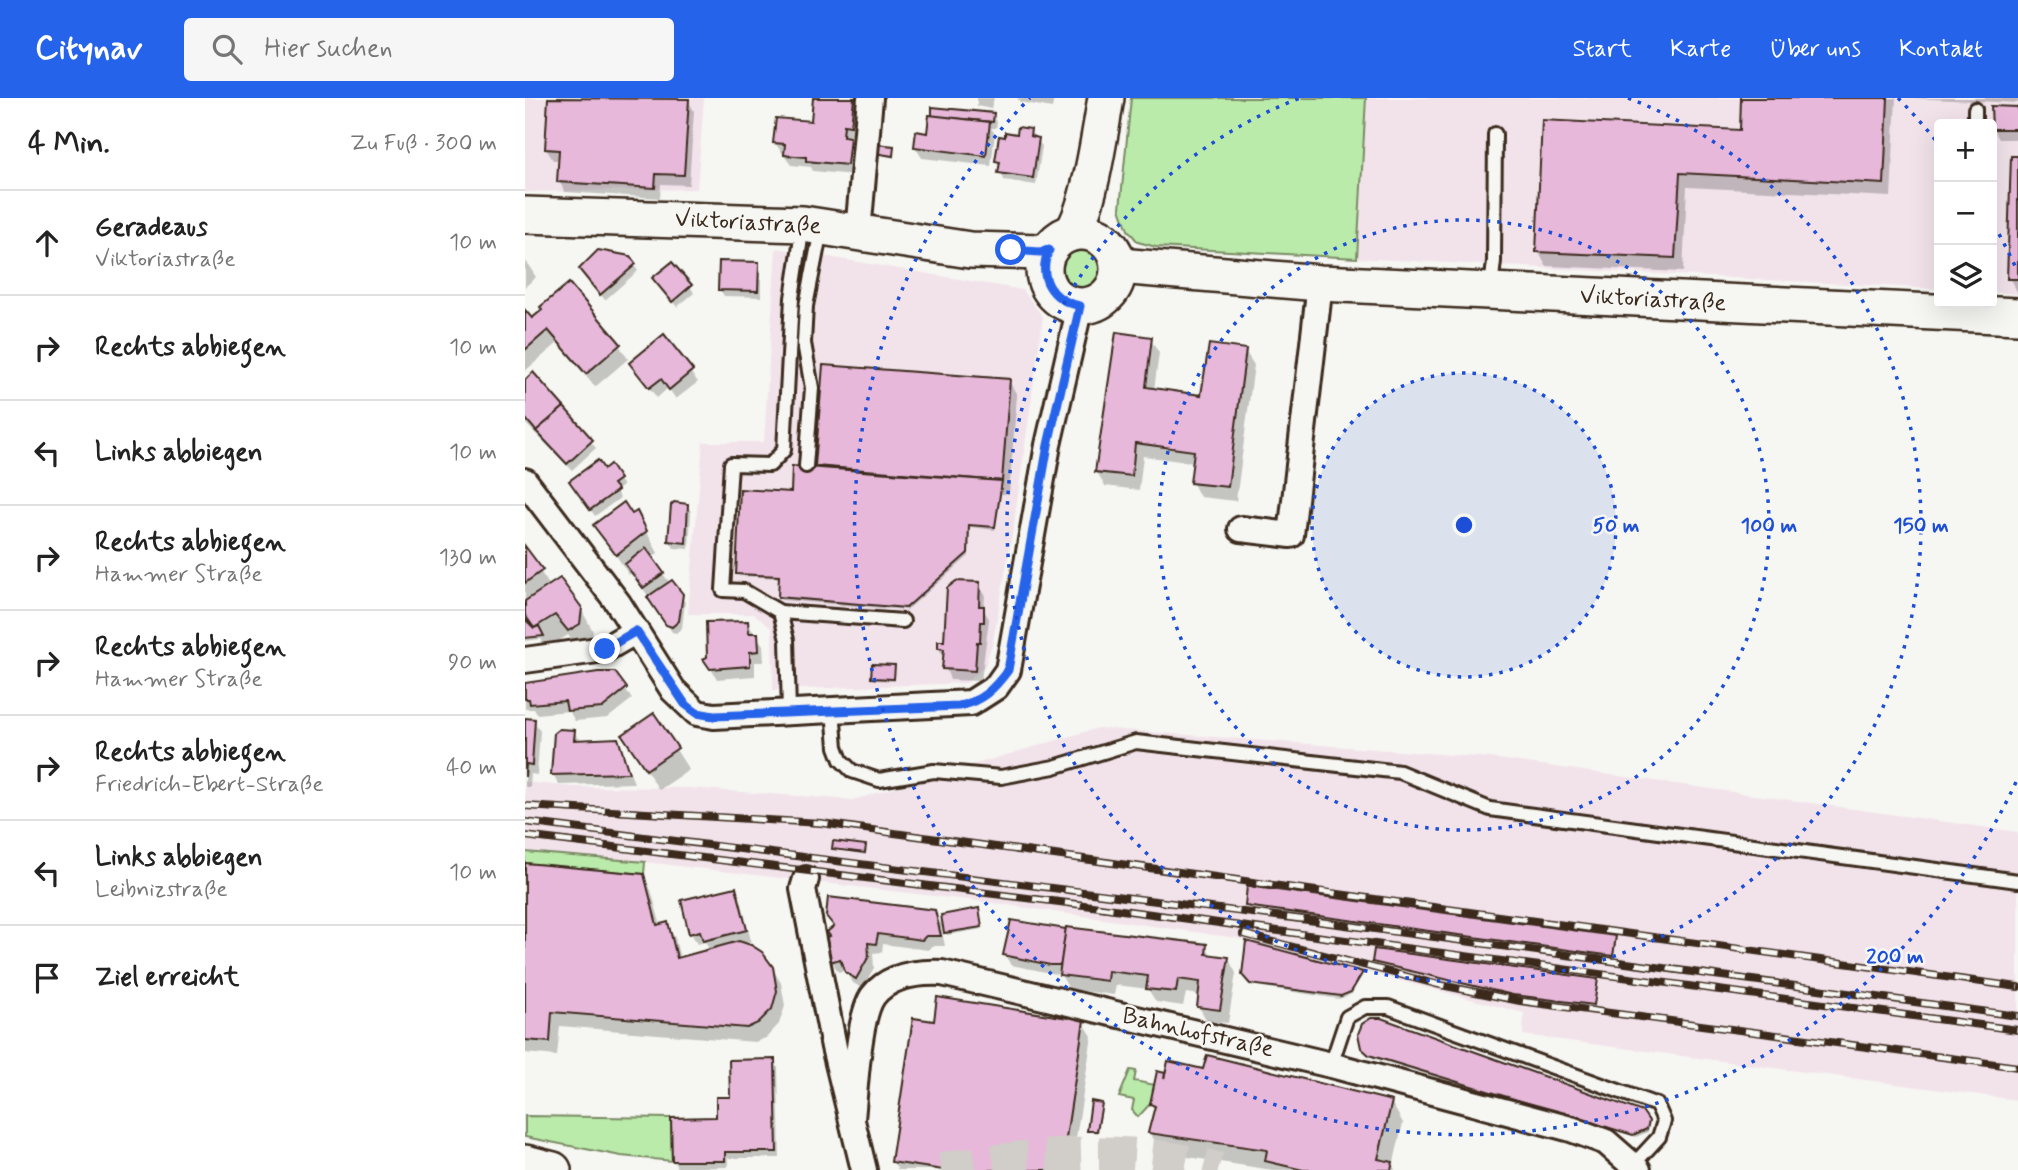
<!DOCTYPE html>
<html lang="de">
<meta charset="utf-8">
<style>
:root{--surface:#fff;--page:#f6f6f6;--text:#222;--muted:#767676;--line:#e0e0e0;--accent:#2563eb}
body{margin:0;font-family:Mynerve,sans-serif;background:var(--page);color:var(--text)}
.controls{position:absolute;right:21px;top:21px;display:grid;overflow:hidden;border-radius:7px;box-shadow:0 7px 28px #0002}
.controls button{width:63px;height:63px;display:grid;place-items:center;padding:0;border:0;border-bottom:2px solid var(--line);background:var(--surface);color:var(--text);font:35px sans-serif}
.stop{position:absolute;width:21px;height:21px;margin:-16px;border:5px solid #2563eb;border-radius:50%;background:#fff}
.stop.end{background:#2563eb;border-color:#fff;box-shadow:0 2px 7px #0008}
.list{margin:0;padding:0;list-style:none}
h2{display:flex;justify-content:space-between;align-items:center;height:91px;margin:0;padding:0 28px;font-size:30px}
h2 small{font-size:23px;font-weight:400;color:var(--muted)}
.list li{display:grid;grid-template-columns:46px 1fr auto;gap:21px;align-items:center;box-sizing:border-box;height:105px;padding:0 28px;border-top:2px solid var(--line)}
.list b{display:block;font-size:26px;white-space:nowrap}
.list p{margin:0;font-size:23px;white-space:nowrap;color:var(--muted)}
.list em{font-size:23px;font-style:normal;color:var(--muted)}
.icon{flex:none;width:38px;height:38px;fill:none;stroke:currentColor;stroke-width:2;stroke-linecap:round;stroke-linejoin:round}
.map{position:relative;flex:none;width:1493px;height:1072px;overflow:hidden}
header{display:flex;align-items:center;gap:42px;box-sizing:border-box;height:98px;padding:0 35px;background:var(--accent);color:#fff}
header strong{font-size:33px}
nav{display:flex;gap:38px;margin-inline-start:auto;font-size:24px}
.search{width:490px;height:63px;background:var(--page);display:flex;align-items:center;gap:18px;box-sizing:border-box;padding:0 24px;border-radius:7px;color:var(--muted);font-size:26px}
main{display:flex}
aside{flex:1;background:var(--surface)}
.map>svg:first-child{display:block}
</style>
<header>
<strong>Citynav</strong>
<div class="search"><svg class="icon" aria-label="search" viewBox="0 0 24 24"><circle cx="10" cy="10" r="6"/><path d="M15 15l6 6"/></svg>Hier suchen</div>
<nav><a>Start</a><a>Karte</a><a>Über uns</a><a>Kontakt</a></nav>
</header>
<main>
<aside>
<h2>4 Min.<small>Zu Fuß · 300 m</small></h2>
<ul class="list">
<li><svg class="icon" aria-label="ahead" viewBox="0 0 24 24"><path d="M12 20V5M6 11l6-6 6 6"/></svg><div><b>Geradeaus</b><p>Viktoriastraße</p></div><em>10 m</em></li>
<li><svg class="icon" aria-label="right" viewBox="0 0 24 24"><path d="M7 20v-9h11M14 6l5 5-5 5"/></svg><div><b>Rechts abbiegen</b></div><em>10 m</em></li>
<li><svg class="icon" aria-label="left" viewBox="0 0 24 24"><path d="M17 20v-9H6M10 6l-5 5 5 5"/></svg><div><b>Links abbiegen</b></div><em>10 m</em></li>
<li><svg class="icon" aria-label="right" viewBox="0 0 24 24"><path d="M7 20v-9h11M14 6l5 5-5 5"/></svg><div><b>Rechts abbiegen</b><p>Hammer Straße</p></div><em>130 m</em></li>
<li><svg class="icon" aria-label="right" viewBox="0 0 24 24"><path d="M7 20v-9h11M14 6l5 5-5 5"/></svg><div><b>Rechts abbiegen</b><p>Hammer Straße</p></div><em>90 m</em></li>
<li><svg class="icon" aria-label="right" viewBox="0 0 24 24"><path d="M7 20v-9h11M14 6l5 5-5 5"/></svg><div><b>Rechts abbiegen</b><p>Friedrich-Ebert-Straße</p></div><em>40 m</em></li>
<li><svg class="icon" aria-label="left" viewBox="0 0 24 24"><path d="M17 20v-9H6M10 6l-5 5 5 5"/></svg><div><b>Links abbiegen</b><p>Leibnizstraße</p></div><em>10 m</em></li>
<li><svg class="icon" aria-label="arrive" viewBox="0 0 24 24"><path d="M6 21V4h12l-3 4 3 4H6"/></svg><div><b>Ziel erreicht</b></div></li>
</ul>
</aside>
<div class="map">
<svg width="1493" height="1072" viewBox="0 0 1493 1072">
<rect width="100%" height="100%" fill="#f6f6f2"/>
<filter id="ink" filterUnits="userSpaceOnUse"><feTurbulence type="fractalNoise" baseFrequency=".0143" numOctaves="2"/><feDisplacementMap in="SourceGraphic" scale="14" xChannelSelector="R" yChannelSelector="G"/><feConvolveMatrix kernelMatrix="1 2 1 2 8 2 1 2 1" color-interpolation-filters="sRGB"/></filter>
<g filter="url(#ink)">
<g fill="#f2e3eb">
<path d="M0 0H179L172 91 0 94Z"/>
<path d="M841 0H1493V196L1467 194V26H1414V191L832 160Z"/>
<path d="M251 150 498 192 518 219 489 425 468 543 460 568 441 585 248 592 247 531 229 516H163L178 344H239Z"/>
<path d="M573 630 966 660 1493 734V1002L998 937 999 915 711 840 468 805 120 764 0 754V684L49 689 162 690 328 702Z"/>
</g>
<g fill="#baebab" stroke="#7a8a64" stroke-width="2">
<path d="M606 0H841L832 160 631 149 613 144 603 132 595 110Z"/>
<circle cx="557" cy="170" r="19"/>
<path d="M0 754 120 764 119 776 0 765Z"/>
<path d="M605 972 611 973 609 983 630 987 625 1006 613 1019 607 1012 609 1002 594 999Z"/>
<path d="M0 1018 146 1020 147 1063 96 1058 0 1039Z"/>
</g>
<g fill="#0003">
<path d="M25 0 163 2 169 13 164 87 136 86 135 100 40 94 34 83 35 62H28L21 51Z"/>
<path d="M290 0H332L335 4 332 38 324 37 330 51 328 77 288 73 286 69 266 67 250 45 287 25Z"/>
<path d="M452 0H469L466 11 452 8Z"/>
<path d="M492 0H529L527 10 495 4Z"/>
<path d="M1218 0H1371L1366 99 1162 89 1158 174 1021 168 1013 153 1217 34Z"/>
<path d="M1384 0H1493V5Z"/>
<path d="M1493 11V41H1474L1467 30Z"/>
<path d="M468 17 472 24 471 30H466L470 36 466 68 397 60 390 49 403 37 405 19Z"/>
<path d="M505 33 517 48 511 87 479 82 472 63 481 41Z"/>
<path d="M368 50 369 60 351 55Z"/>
<path d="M1493 60V195L1484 180Z"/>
<path d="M0 162 11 179 0 189Z"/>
<path d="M233 166 236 173V199L199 198 195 191Z"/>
<path d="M109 167 113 173 80 202 60 178Z"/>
<path d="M133 187 165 188 169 195 152 209Z"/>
<path d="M0 215 7 223 94 247 103 261 70 289 33 245 0 273Z"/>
<path d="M139 239 173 284 151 301 143 290 132 300 106 265Z"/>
<path d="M625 241 634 255 629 292 677 299 720 253 729 267 711 403 675 399 667 384 669 365 618 358 614 392 580 388 572 374Z"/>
<path d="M8 277 71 350 47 372 0 325V284Z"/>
<path d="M484 283 492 297 484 396H476L470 432 445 429 444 458 382 512 256 502V480L215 478 213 475 268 396 294 371 292 368Z"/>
<path d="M79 374 94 382 98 388 91 393 95 400 70 418 50 390Z"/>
<path d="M162 407 166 414 164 451 149 450 145 443Z"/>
<path d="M112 415 133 455 126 461 160 504 157 530 151 535 147 534 107 474 104 477 71 427Z"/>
<path d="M0 451 25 488 56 511 68 533 66 547 56 553 43 537 23 550 16 541 0 543V523H4L0 515Z"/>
<path d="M454 486 460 497 459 512 464 521 456 583 425 582 414 549 421 545Z"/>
<path d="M222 525 238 547 239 564H230V578L192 581 181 562Z"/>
<path d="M369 569 370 583 349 582 348 579Z"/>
<path d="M89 576 107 601 83 620 50 623 44 613 12 616 9 611H0V586Z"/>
<path d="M129 617 164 672 134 692 99 637Z"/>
<path d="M0 622 9 623 15 633 12 677 6 676 5 689H0Z"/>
<path d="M49 634 55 643 92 642 109 685 34 687 28 676Z"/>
<path d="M340 748 341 757 309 751Z"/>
<path d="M0 766 118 777 126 792 136 828 142 826 150 840 155 861 185 853 180 844 172 846 166 835 210 791 216 801 226 843 215 846 247 870 256 885 260 908 254 926 241 940 230 944 35 928 32 958 0 955Z"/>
<path d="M721 808 1090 840 1091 842 1089 860 723 810Z"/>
<path d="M409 814 420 832 454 815 457 831 422 837 416 829 420 848H407L403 852 358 846 357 854 348 855 349 870 337 890 328 885 321 872 313 874 302 853 309 830 302 818Z"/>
<path d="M488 824 534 830 536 833 681 848 687 858 703 860 711 875 703 925 682 923 674 909 675 897 661 895 658 908 631 904 623 891 591 887 589 897 544 891 536 877 486 867 480 857Z"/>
<path d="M849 864 1071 882 1070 909 990 899Z"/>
<path d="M837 875 827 896 814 901 725 887 719 877Z"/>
<path d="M558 924 567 938 546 1072H373L368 1064Z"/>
<path d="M838 949 1117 1015 1124 1027 1123 1034 1111 1039 847 960Z"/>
<path d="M249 963 253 970 255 1060H203V1069L152 1070 149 1063 193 1021 207 1001Z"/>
<path d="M680 974 866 1004 878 1025 868 1068 870 1072H747L637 1055 625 1035 630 1013 626 1006 634 975Z"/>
<path d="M567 1005 577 1009 573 1035 564 1033Z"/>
</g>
<g fill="#e7b8da" stroke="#3b2a1e" stroke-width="2">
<path d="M23 0 164 1 159 77 131 76 130 90 32 84 34 52 20 51Z"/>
<path d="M288 0H329L326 28 319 27 318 38 325 39 322 67 281 63V59L259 57 260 46 248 45 251 20 286 23Z"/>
<path d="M1216 0H1363L1359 86 1155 75 1150 160 1011 154 1017 22 1215 32Z"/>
<path d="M1466 8 1493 9V31H1467Z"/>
<path d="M407 9 469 15 468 24 407 18Z"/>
<path d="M404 17 465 24 461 58 389 49 391 33 402 35Z"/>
<path d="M493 29 506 31 505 38 514 40 508 80 473 75 475 64 470 63 474 38 480 39V34L492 36Z"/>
<path d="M350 46 369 48 368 58 349 55Z"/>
<path d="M1486 58H1493V181H1482Z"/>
<path d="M73 152 105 158 111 166 75 197 54 171Z"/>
<path d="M194 163 234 164 233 193 193 192Z"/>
<path d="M147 164 167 187 147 204 127 180Z"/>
<path d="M44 185 96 246 61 276 23 232 0 252V212L7 220 17 212 15 209Z"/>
<path d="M591 234 627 239 621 289 676 297 684 246 721 251 703 389 665 385 669 353 610 345 607 378 570 374Z"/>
<path d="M139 236 168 272 144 292 136 281 124 290 104 265Z"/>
<path d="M298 267 485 281 477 383 290 368Z"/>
<path d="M8 274 39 309 11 333 0 320V282Z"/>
<path d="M39 309 68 342 42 366 11 333Z"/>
<path d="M73 362 79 371 85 366 95 381 88 386 93 392 65 412 44 383Z"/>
<path d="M267 368 477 383 470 429 444 427 443 455 381 510 253 499 254 478 211 476 215 391 266 394Z"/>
<path d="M99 404 107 416 112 413 122 433 91 457 68 427Z"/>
<path d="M149 404 163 406 161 445 143 443 146 407Z"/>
<path d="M0 448 18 472 0 485Z"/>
<path d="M121 450 139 475 118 490 100 466Z"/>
<path d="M35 480 57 510 55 526 43 533 30 517 9 530 0 517V503Z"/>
<path d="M147 482 158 496 154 523 147 529 141 527 122 499Z"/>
<path d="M431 483 455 484 454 508H459V524H456L455 544H452L450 573 417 571 419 551 413 550V543H419L422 490Z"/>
<path d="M0 521 9 530 14 528 19 538 0 540Z"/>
<path d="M223 523 224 535H233L234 553 225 554V568L185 571 178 561 182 559 181 524Z"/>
<path d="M347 566 370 567 369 581 346 580Z"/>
<path d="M73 574H90L102 590 77 610 42 613 40 603 5 606 4 601H0V585Z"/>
<path d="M129 615 153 650 121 672 97 637Z"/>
<path d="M0 620 10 621 7 667 1 666 0 679Z"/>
<path d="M34 631 50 632 49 642 93 640 104 675 26 677 29 635Z"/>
<path d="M308 743 341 747 340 755 307 751Z"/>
<path d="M0 765 119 776 132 827 143 824 152 860 214 843 226 847 237 854 248 869 252 893 247 911 233 925 222 930 27 914 25 944 0 942Z"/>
<path d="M722 788 1091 838 1088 858 720 808Z"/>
<path d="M211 789 222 832 178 843 175 833 164 836 156 802Z"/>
<path d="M303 799 410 812 416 838H401L397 842 353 836 351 846 343 845 344 858 331 881 320 874 315 861 305 864 304 853H300L301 839 305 838 302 834 309 828 301 818Z"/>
<path d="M454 810 457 829 419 835 416 817Z"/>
<path d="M486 822 541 831 536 867H525L478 857Z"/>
<path d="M541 829 682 846 681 856 704 859 695 912 672 909 675 884 653 881 651 894 621 891 623 878 583 873 582 883 534 877Z"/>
<path d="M721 843 838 874 826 894 816 898 725 886 717 877Z"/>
<path d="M849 851 1073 881 1069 907 988 897 847 864Z"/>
<path d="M412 899 543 920 548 917 559 922 537 1066 544 1072H418L366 1064 388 920 409 923Z"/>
<path d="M846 920H856L1118 1014 1124 1023 1122 1031 1108 1037 844 957 836 950 833 936 837 926Z"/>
<path d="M682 957 867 1003 853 1061 868 1064 866 1072H778L740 1063 742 1052 623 1035 630 1008 625 1006 632 973 640 975 639 981 643 963 678 971Z"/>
<path d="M250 961 252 1054H200V1063H147L146 1020 191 1019V999H205L204 962Z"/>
<path d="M566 1003 577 1005 572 1033H562Z"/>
</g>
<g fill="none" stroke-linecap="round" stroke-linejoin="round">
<path stroke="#d1cdc8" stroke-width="35" stroke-dasharray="35 18" stroke-linecap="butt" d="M416 1072C506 1057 603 1045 693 1072"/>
<g stroke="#3b2a1e" stroke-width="18">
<g id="lane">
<path d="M1450 26V11"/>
<path d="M966 190 969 163 970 36"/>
<path d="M281 368 287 290 279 245 281 208 296 132"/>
<path d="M255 514 378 523"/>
<path d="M308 611 311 649 316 662 327 673 354 682 409 673 476 679 529 669 611 644 875 674 965 711 1493 783"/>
<path d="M264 613 262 542 255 514 219 493 198 492 206 366 245 367 259 352 267 200 278 127"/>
<path d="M806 967 822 919 840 909H863L1132 1007 1139 1023 1134 1039 1109 1066"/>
</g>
</g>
<g stroke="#3b2a1e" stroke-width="30">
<g id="street">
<path d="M333 134 345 0"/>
<path d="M0 383 93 505 148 592 172 615 189 618 446 605 471 589 483 572 523 347 555 208"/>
<path d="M716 431 766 437 795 185"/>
<path d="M0 562 80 551 111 533"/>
<path d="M281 781 278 791 309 949 339 1072"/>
<path d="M327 1021C330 993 333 919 348 898 364 877 393 874 417 875L806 967 1046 1031 1081 1044 1113 1072"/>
</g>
</g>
<g stroke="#3b2a1e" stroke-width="40">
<g id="secondary">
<path d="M0 117 278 126 445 152 515 154 524 152"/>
<circle cx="556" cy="171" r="37"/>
<path d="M547 135C565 109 575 33 581 0"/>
<path d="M594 168 795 185 1493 218"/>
<path d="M0 1065 28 1072"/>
</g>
</g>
<use href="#lane" stroke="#f6f6f2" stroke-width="12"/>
<use href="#street" stroke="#f6f6f2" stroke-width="24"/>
<use href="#secondary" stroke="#f6f6f2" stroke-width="35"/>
<g stroke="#3b2a1e" stroke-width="8">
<g id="rail">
<path d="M0 708 296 725 1493 889"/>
<path d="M0 724 783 822 1493 918"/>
<path d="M0 738 567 808 1493 932"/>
<path d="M718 836 911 886 995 903 1493 969"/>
</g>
</g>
<use href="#rail" stroke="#f6f6f2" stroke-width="5" stroke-dasharray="16" stroke-linecap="butt"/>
</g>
</g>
<g fill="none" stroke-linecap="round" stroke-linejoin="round" filter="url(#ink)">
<path stroke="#2563eb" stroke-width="9" d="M80 551 111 533 160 606 172 615 189 618 434 608C457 603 469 591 483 572L523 347 555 208C526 202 512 179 524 152L515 154 486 152"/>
</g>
<circle cx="939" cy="427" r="152" fill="#1d4ed8" fill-opacity=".12"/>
<g fill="none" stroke="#1d4ed8" stroke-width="3.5" stroke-dasharray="3.5 7">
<circle cx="939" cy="427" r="152"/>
<circle cx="939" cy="427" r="305"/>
<path d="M1103 0A457 457 0 1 1 775 0"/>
<path d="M1491 684A609 609 0 1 1 505 0M1373 0A609 609 0 0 1 1412 44M1469 127A609 609 0 0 1 1491 170"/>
</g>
<g text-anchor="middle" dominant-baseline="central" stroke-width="5" stroke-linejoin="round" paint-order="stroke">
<g font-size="24" fill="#3b2a1e" stroke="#f6f6f2">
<text transform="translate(223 125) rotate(3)">Viktoriastraße</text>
<text transform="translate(1128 202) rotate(3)">Viktoriastraße</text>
<text transform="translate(673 935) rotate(13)">Bahnhofstraße</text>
</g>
</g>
<circle cx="939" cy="427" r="10" fill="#1d4ed8" stroke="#f6f6f2" stroke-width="3.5"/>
<g font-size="21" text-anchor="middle" font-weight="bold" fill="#1d4ed8" stroke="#f6f6f2" stroke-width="5" stroke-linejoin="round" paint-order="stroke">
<text x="1091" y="434">50 m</text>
<text x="1244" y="434">100 m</text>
<text x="1396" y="434">150 m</text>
<text x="1370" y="865">200 m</text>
</g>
</svg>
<div class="controls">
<button>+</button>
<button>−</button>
<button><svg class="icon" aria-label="layers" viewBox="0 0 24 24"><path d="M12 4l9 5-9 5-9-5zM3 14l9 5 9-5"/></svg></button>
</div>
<div class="stop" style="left:486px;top:152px"></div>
<div class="stop end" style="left:80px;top:551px"></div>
</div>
</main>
